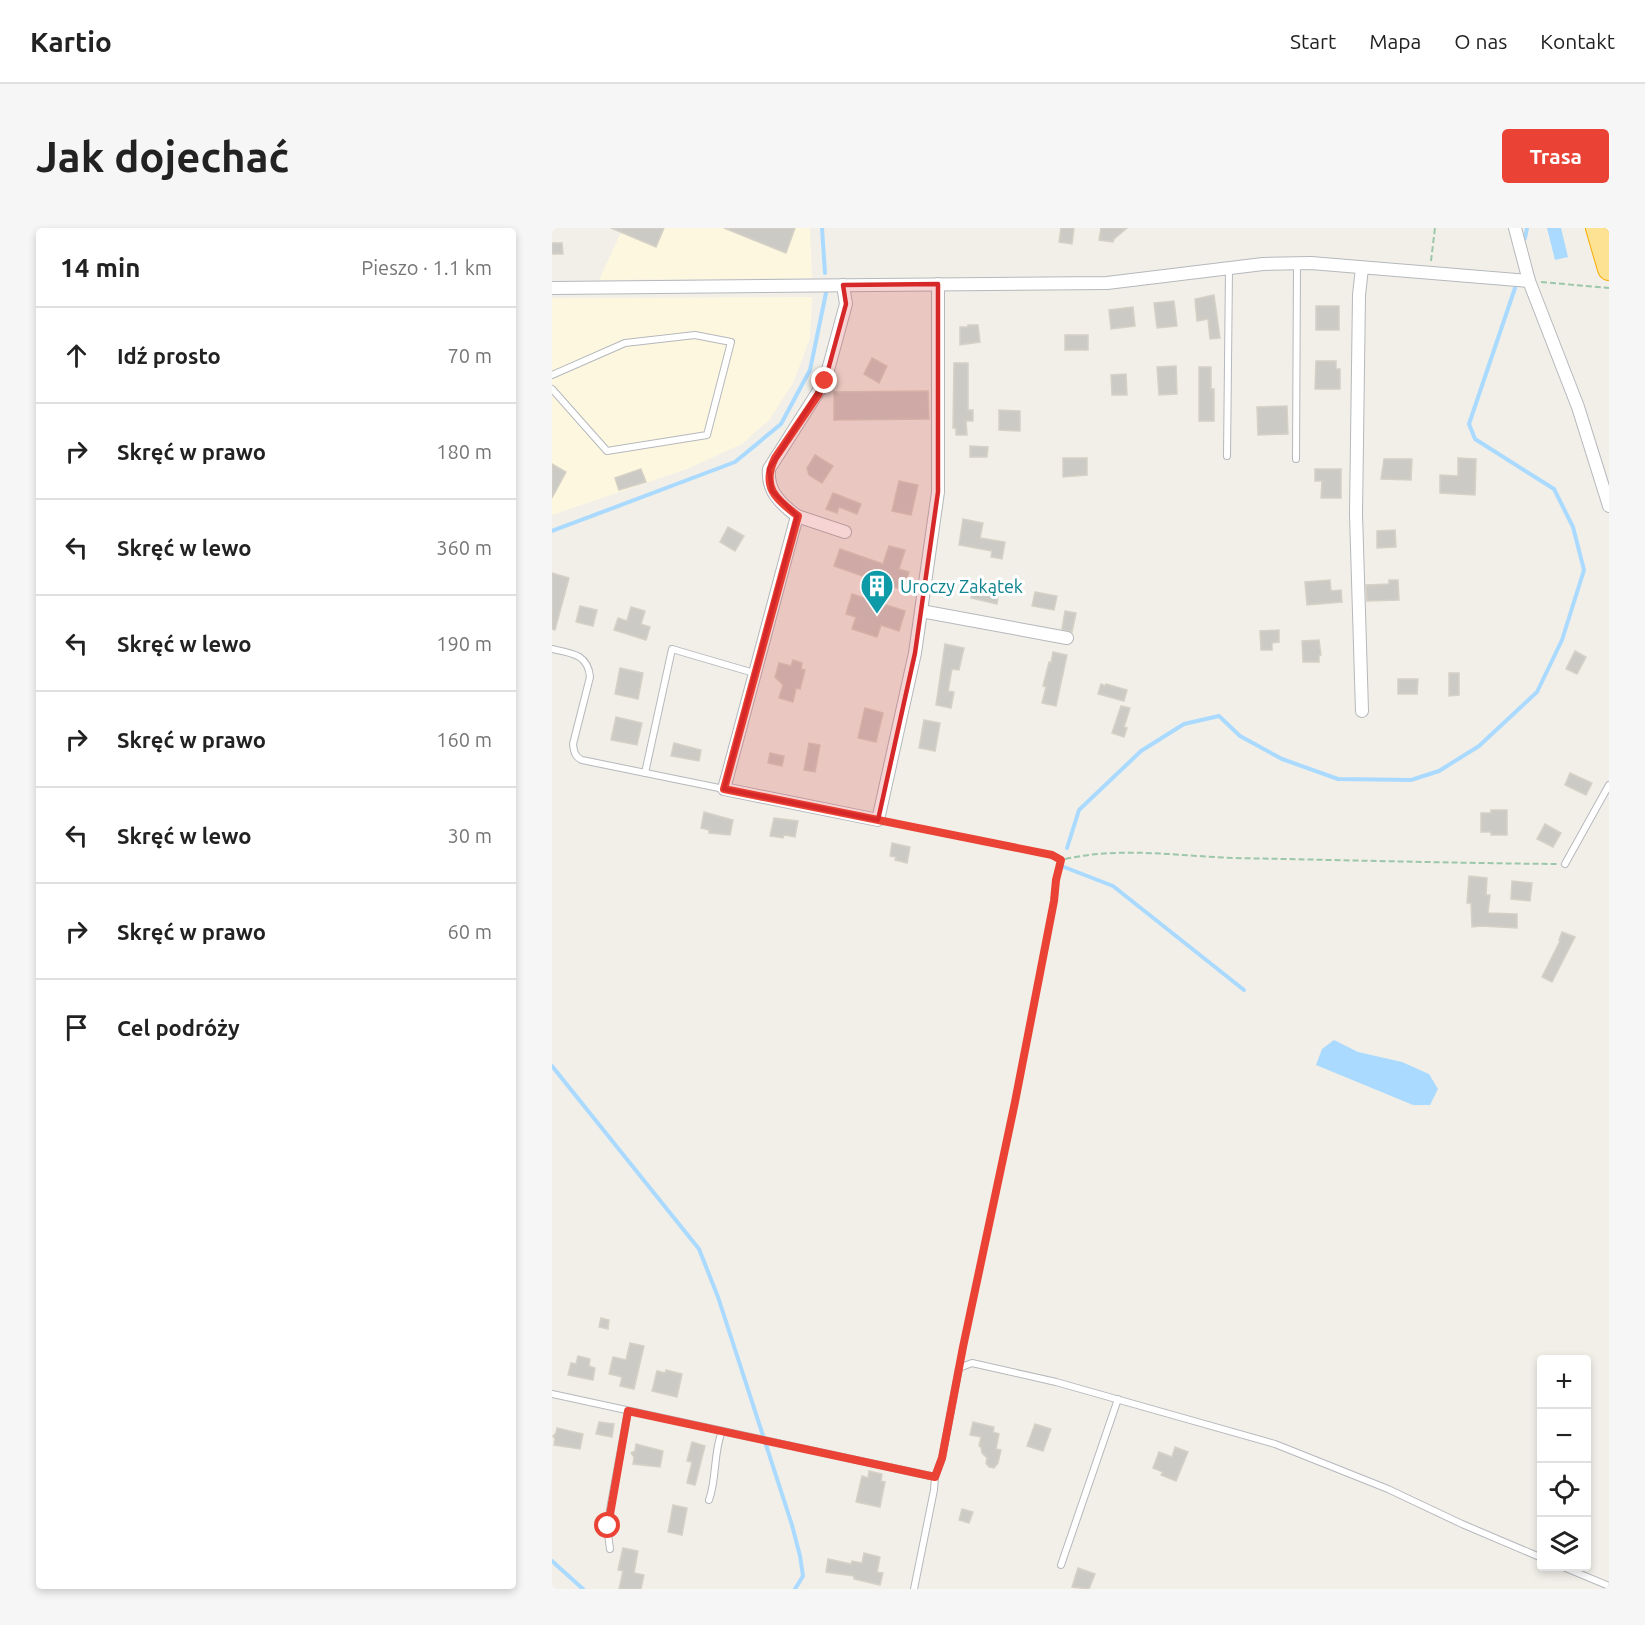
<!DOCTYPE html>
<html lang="pl">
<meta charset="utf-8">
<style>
:root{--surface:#fff;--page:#f6f6f6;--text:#222;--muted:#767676;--line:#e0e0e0;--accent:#ea4335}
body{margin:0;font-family:Ubuntu,sans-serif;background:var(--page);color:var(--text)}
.controls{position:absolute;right:18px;bottom:18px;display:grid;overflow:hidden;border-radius:6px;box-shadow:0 3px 9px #0003}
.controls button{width:54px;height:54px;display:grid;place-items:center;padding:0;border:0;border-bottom:2px solid var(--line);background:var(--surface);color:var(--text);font:30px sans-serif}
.stop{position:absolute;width:18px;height:18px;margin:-14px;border:4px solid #ea4335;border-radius:50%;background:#fff}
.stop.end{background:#ea4335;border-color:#fff;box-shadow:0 2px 6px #0008}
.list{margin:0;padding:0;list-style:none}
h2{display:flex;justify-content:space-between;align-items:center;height:78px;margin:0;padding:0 24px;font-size:26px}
h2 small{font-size:20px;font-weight:400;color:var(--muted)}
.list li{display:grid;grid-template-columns:39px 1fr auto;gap:18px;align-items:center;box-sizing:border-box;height:96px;padding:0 24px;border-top:2px solid var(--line)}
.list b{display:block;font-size:22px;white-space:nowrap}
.list em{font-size:20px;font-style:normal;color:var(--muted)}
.icon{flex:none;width:33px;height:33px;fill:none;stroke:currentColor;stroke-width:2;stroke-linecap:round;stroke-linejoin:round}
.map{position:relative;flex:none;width:1057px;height:1361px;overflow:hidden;border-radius:6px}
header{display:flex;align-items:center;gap:36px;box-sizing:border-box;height:84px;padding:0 30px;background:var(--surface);border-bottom:2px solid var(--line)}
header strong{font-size:28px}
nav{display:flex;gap:33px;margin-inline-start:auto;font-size:21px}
.intro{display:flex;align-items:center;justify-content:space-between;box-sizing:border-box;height:144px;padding:0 36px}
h1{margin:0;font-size:42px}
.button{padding:15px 27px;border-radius:6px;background:var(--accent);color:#fff;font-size:21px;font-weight:700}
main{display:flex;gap:36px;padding:0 36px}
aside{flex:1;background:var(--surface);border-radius:6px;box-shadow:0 3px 9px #0003}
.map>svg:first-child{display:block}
</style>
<header>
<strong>Kartio</strong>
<nav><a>Start</a><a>Mapa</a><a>O nas</a><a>Kontakt</a></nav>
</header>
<div class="intro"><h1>Jak dojechać</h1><a class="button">Trasa</a></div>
<main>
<aside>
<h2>14 min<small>Pieszo · 1.1 km</small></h2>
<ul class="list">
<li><svg class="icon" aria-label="ahead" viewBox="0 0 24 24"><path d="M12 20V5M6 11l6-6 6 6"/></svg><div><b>Idź prosto</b></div><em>70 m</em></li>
<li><svg class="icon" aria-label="right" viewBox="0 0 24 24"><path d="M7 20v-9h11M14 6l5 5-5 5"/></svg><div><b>Skręć w prawo</b></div><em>180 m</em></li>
<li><svg class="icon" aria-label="left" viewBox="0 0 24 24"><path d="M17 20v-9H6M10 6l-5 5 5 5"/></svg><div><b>Skręć w lewo</b></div><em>360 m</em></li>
<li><svg class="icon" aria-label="left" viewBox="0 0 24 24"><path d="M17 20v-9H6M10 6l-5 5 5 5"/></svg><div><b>Skręć w lewo</b></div><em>190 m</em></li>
<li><svg class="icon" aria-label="right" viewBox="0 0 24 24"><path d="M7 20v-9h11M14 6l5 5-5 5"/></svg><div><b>Skręć w prawo</b></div><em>160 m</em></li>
<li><svg class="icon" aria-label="left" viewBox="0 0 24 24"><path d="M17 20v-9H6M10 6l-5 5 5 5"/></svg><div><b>Skręć w lewo</b></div><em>30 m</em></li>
<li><svg class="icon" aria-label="right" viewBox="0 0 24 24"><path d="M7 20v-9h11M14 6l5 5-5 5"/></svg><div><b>Skręć w prawo</b></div><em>60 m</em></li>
<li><svg class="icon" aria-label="arrive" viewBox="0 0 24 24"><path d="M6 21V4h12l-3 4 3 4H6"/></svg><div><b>Cel podróży</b></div></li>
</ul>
</aside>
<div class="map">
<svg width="1057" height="1361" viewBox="0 0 1057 1361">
<rect width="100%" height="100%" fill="#f1efe8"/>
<g fill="#fef7e0">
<path d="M71 0H258L260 50 47 52Z"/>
<path d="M260 69 258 110 242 153 218 191 190 216 135 241 0 287V70Z"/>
</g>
<g fill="#aadaff">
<path d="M995 0H1009L1016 29 1003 32Z"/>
<path d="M782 812 806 824 850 834 877 846 886 861 878 877H861L764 837 770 821Z"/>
</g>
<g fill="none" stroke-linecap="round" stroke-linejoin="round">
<g stroke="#aadaff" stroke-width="4">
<path d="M270 0 273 45"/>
<path d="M973 10 975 0"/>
<path d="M0 303 183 234 229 196 258 142 274 65"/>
<path d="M515 620 527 582 589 523 632 496 667 488 688 508 730 531 786 551 859 552 887 543 927 518 985 464 1010 412 1032 342 1021 299 1002 261 923 211 917 196 963 60"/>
<path d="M512 639 561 658 692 762"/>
<path d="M0 838 147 1021 166 1069 240 1297 248 1328 251 1348 243 1361"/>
<path d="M0 1333 31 1361"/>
</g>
</g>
<g fill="#cccac5" stroke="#d6d1c6" stroke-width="1.5">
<path d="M59 0H112L104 19Z"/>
<path d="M172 0H243L234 25Z"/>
<path d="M509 0H522L520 16 507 14Z"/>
<path d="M549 0H575L562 11 561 14 547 12Z"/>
<path d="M0 15H10L11 26H0Z"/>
<path d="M662 67 668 110 658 111 656 91 645 93 643 71Z"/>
<path d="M622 73 625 98 605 100 602 75Z"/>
<rect x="764" y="78" width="23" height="24"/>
<path d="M581 79 583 98 559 101 557 82Z"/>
<path d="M416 97H426L428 114 408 117V99H416Z"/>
<rect x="513" y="107" width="23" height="15"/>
<path d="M320 130 335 138 327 155 312 146Z"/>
<path d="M764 133H784V141H788V161H763Z"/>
<path d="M402 135H416V182H421V193H414L415 207H404V200H401Z"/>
<path d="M624 138 625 166 607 167 605 139Z"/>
<path d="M647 139H659V161H662V193H647Z"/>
<path d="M574 146 575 167H560L559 147Z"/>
<path d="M376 163 377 191 282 192V164Z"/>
<path d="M735 178 736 206 706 207 705 179Z"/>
<path d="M447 182 468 183V203L447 202Z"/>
<path d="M418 218 436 219 435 229H418Z"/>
<path d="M263 227 281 238 270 255 257 247 255 240Z"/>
<path d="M511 230H535V247L511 249Z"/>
<path d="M906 230 924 231 923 267 888 265V247L906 248Z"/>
<path d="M832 231H860L859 252 829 251Z"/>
<path d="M0 236 14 244 0 270Z"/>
<path d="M89 241 94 254 67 262 63 250Z"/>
<path d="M763 241H789V270H769L770 253H763Z"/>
<path d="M347 253 366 257 359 287 340 283Z"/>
<path d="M281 265 309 276 305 286 287 279 285 285 274 281Z"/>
<path d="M411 291 431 295 428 310 453 314 450 331 439 329 440 323 407 317Z"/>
<path d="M176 299 192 308 183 323 168 314Z"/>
<path d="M843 302 844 319 825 320V303Z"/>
<path d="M337 318 353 322 347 341 357 344 351 362 282 338 288 321 331 336Z"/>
<path d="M0 345 17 350 3 402 0 401Z"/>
<path d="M778 352 779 363 789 362 790 374 755 377 753 354Z"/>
<path d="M837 352H846L847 372 815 373 814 357 837 356Z"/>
<path d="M422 353 437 355 436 359 447 361 445 376 419 370 420 364 418 361 421 359Z"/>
<path d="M483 364 505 368 502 382 480 378Z"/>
<path d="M300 366 353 383 347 403 329 397 325 409 300 401 304 389 294 386Z"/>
<path d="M28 378 45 382 41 398 24 394Z"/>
<path d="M79 379 93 383 89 396 98 399 94 412 62 402 66 390 75 393Z"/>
<path d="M513 383 524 385 520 404 510 401Z"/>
<path d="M727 402V414L720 415V422H709L708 403Z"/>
<path d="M767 412 769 427H767V434H751L750 413Z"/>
<path d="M393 416 412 420 407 442 400 441 396 463 402 464 399 480 384 477Z"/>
<path d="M1023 423 1034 429 1025 446 1014 441Z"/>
<path d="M501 424 515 427 504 478 490 475 494 459 491 458 497 434 499 435Z"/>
<path d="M241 432 250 435 249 441 253 442 248 461 244 460 241 474 227 470 231 457 223 449 227 435 239 438Z"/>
<path d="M68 440 91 445 86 471 63 466Z"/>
<path d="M897 445H907V467L897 468Z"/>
<path d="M846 451H866L865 466H846Z"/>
<path d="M549 456 553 458 554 456 575 462 572 473 546 466Z"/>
<path d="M569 478 578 480 572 499 575 500 572 509 560 505Z"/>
<path d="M313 480 331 485 324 514 306 510Z"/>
<path d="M64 489 90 495 85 517 59 512Z"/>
<path d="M372 492 388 495 383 523 367 520Z"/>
<path d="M122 515 149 522 147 533 119 528Z"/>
<path d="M257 515 268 517 263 544 252 542Z"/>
<path d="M218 525 232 528 230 538 216 535Z"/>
<path d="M1018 545 1040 555 1034 567 1013 557Z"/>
<path d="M939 582H955V607H939V604H929V585H939Z"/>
<path d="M152 584 181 592 178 607 157 605V602L149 600Z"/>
<path d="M222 590 246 593 243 609 232 607 231 610 218 608Z"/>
<path d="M993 596 1009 605 1001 619 985 611Z"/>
<path d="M340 615 358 619 355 635 343 632 344 629 338 628Z"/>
<path d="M917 648 935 650 934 667H938L936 685 965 686V700L929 698 920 699 919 675H915Z"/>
<path d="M960 653 980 655 978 673 959 671Z"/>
<path d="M1010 704 1023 709 1000 754 990 749 1008 713 1007 712Z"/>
<path d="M49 1090 57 1092 56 1101 47 1099Z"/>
<path d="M78 1115 92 1118 82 1161 68 1158 70 1149 57 1146 61 1129 74 1132Z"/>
<path d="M26 1128 38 1131 37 1138 43 1140 41 1152 16 1147 19 1135 24 1136Z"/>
<path d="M114 1142 130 1146 125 1169 100 1163 105 1143 113 1145Z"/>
<path d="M47 1194 62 1196 60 1209 44 1206Z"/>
<path d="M421 1194 442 1199 441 1204 447 1206 444 1221 449 1222 446 1235 442 1240 437 1239 434 1235 435 1230 430 1225 429 1219 427 1218 429 1209 418 1207Z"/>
<path d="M483 1196 499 1201 491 1223 475 1218Z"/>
<path d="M5 1200 31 1206 28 1221 2 1217 3 1211 1 1208 4 1205Z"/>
<path d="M140 1214 153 1218 143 1257 135 1255 140 1234 135 1233Z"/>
<path d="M84 1216 111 1223 108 1239 81 1236 82 1229 79 1225 83 1223Z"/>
<path d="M623 1219 636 1224 624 1253 609 1247 611 1244 601 1240 607 1224 620 1229Z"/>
<path d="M317 1243 330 1246 329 1253 333 1254 328 1279 304 1274 310 1248 316 1250Z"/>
<path d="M121 1277 135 1280 130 1307 116 1304Z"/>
<path d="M410 1281 421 1284 417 1295 407 1292Z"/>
<path d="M71 1320 86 1323 82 1345 92 1347 89 1361H67L71 1343 66 1342Z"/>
<path d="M312 1325 328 1329 325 1344 331 1345 328 1357 302 1351V1348L274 1344 276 1331 299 1336 300 1333 310 1335Z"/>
<path d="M526 1340 543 1346 537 1361 520 1359Z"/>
</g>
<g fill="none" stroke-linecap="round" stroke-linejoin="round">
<g stroke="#b5b8bc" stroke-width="8">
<g id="lane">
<path d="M0 147 73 115 143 107 179 114 155 207 55 223 0 161"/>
<path d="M675 228 677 41"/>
<path d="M744 231 745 36"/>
<path d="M0 421C19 425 36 426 38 449L21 516C22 524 23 529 30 532L172 561"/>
<path d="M93 545 120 421 202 445"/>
<path d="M1013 636 1057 557"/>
<path d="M0 1166 383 1249"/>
<path d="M157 1272C165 1250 161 1226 170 1203"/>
<path d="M58 1321 55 1298 76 1183"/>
<path d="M509 1337 566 1171"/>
<path d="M1009 1338 1057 1358"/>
<path d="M362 1361 382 1262 383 1249 390 1230 407 1140 420 1135 504 1154 723 1216 836 1261 910 1296 990 1330"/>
</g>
</g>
<g stroke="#b5b8bc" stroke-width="14">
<g id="street">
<path d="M963 0 977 53 1026 179 1057 278"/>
<path d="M291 57 294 76 273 153 217 241C215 263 228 275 245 288L172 561 326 592 363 425 386 264V56"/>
<path d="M0 60 555 55 711 36 759 35 977 53"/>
<path d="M245 288 293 304"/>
<path d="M369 383 515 410"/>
<path d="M810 483 804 286 807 67 810 40"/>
</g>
</g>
<g stroke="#f9ab00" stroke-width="24">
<path id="highway" d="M1045 0 1057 41"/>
</g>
<g stroke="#9cc7a9" stroke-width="2" stroke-dasharray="6 3" stroke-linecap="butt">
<path d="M879 33 883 0"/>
<path d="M989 54 1057 60"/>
<path d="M338 594 500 627 509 632C565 618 625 628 682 630 789 632 897 635 1005 636"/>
<path d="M409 1131 463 874 509 632"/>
</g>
<use href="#lane" stroke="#fff" stroke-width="6"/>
<use href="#street" stroke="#fff" stroke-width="12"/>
<use href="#highway" stroke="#fde293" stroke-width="22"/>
</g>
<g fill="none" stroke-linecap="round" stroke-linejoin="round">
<path stroke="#ea4335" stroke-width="8" d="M56 1298 76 1183 383 1249 390 1230 411 1119 463 874 502 673 504 652 509 632 500 627 172 561 246 288C223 271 209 258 223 230L266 167 273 153"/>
</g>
<path fill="#d62828" fill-opacity="0.2" stroke="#d62828" stroke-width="4.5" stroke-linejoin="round" d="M386 56V264L363 425 326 592 172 561 245 288 220 263 217 241 273 153 294 76 291 57Z"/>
<defs>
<g id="building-pin" transform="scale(1.725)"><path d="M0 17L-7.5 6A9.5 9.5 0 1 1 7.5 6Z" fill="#0f9aa8" stroke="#fff"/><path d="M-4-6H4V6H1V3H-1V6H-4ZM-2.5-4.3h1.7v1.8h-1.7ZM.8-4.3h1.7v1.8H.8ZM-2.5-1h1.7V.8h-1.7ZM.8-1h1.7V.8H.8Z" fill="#fff"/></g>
</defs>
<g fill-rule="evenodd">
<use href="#building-pin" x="325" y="358"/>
</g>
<g text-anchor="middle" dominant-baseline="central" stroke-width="6" stroke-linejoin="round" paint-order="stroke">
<g font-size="18" fill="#0d838f" stroke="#fff" text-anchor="start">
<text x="348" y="358">Uroczy Zakątek</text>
</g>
</g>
</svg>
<div class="controls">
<button>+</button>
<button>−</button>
<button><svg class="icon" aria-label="locate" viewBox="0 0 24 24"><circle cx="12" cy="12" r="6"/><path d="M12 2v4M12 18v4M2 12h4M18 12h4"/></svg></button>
<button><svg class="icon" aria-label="layers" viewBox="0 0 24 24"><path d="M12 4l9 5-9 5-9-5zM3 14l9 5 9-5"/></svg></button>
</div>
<div class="stop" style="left:56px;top:1298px"></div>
<div class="stop end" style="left:273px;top:153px"></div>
</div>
</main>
